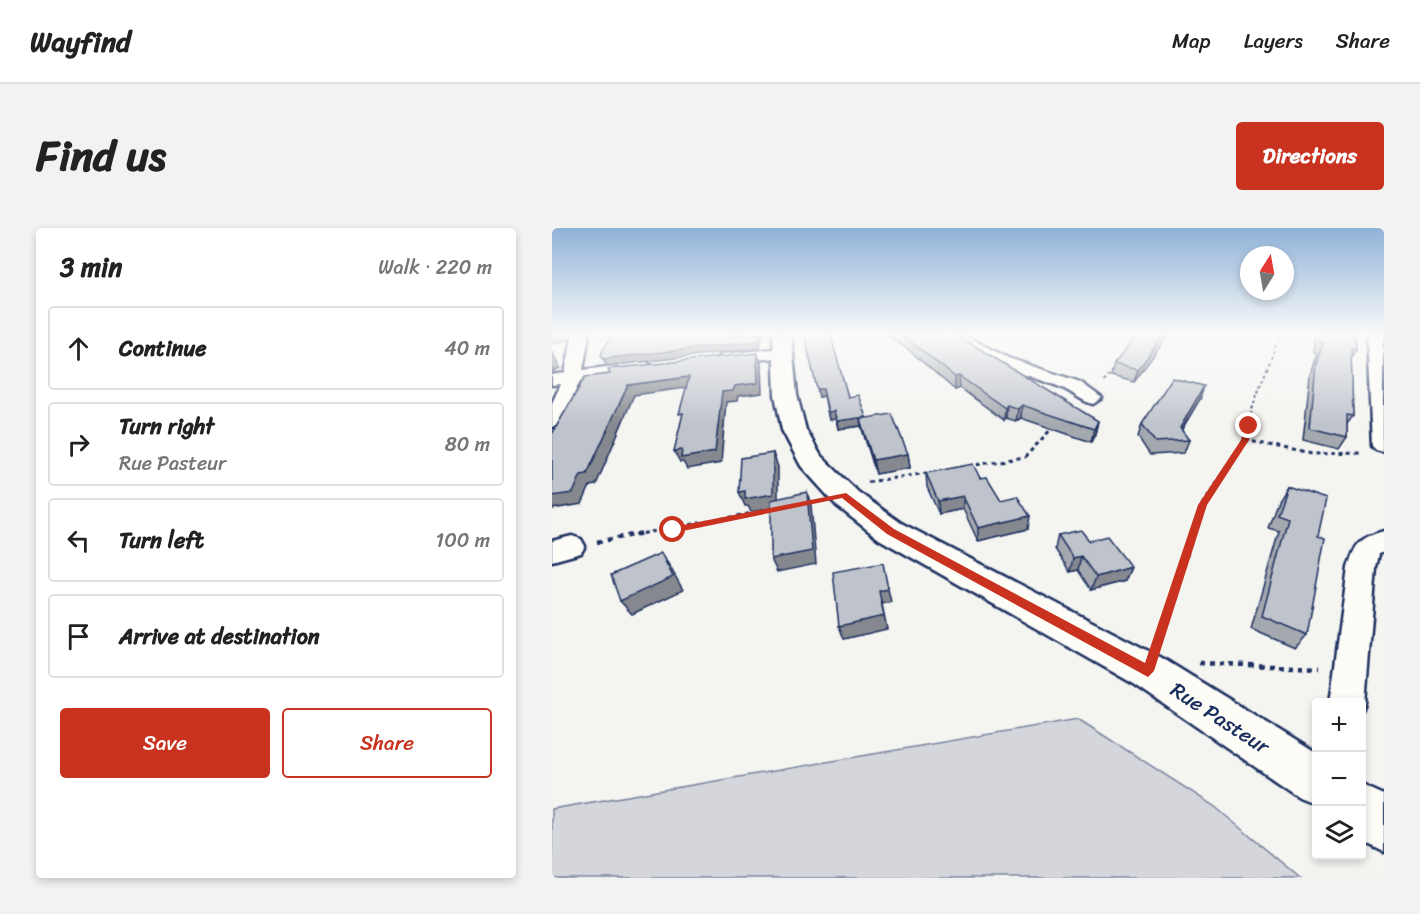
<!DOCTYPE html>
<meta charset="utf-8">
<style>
:root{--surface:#fff;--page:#f2f2f2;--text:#222;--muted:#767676;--line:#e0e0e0;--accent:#c8321e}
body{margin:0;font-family:Sriracha,sans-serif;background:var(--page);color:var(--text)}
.controls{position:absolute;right:18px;bottom:18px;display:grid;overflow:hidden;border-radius:6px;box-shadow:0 3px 9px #0003}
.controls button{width:54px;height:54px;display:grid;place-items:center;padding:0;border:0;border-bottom:2px solid var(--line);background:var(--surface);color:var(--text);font:30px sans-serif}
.compass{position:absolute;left:688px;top:18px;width:54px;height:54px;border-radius:50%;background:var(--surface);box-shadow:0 3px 9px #0003;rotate:11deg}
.stop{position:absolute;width:18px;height:18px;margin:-14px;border:4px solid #c8321e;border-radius:50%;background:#fff}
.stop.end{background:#c8321e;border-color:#fff;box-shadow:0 2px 6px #0008}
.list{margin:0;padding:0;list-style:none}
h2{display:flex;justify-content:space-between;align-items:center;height:78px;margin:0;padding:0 24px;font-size:26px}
h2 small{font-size:20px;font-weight:400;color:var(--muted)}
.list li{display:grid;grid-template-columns:39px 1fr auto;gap:18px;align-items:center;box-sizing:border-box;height:84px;margin:0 12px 12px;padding:0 12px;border:2px solid var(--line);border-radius:6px}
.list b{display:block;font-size:22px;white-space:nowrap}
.list p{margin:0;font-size:20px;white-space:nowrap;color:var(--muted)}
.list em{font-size:20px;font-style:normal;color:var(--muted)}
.actions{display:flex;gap:12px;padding:18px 24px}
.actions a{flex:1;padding:14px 0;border:2px solid var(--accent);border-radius:6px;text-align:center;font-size:21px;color:var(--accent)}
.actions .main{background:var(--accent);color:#fff}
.icon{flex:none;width:33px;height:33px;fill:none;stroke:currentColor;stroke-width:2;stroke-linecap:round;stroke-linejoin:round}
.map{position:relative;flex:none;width:832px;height:650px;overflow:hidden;border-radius:6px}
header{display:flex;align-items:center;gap:36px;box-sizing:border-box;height:84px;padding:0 30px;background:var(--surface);border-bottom:2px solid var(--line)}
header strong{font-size:28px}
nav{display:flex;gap:33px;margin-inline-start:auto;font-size:21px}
.intro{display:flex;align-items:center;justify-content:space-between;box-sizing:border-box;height:144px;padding:0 36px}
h1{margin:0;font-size:42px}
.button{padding:15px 27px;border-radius:6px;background:var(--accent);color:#fff;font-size:21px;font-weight:700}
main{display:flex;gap:36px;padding:0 36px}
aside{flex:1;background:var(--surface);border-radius:6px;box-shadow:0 3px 9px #0003}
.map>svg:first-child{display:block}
</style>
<header>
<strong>Wayfind</strong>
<nav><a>Map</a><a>Layers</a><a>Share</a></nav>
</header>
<div class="intro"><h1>Find us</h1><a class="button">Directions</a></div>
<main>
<aside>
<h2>3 min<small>Walk · 220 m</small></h2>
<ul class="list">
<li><svg class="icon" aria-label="ahead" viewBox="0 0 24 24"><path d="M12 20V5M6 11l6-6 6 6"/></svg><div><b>Continue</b></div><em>40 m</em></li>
<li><svg class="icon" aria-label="right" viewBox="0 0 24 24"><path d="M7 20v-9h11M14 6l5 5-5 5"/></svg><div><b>Turn right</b><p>Rue Pasteur</p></div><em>80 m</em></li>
<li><svg class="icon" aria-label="left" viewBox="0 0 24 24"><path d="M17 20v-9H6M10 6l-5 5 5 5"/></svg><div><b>Turn left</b></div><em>100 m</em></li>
<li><svg class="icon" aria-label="arrive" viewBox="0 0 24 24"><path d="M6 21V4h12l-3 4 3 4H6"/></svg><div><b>Arrive at destination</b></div></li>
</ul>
<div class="actions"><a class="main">Save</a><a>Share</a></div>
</aside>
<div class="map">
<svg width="832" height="650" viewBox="0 0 832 650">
<rect width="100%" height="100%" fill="#f4f4f1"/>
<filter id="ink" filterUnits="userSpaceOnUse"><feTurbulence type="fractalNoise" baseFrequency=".0167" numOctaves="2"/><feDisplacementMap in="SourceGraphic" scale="12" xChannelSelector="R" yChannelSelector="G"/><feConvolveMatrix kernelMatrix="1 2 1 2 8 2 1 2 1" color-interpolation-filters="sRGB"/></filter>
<g filter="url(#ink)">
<path fill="#d4d6db" stroke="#78829c" stroke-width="1.5" d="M526 491 662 578 748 650H0V581Z"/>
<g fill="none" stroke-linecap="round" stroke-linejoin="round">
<g stroke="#1b2f5e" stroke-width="5">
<g id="street">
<path d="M21 106H37L31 142 94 134 102 139 94 144 28 153 10 193 7 197 0 199V175L9 156 0 157V147L13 145Z"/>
<path d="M392 106H410L456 130 528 154 550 170 541 176C529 173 519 163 508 159 475 145 415 135 392 106Z"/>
<path d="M815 106H831V224L824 222 820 218Z"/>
<path d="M232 120 238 122 240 125 238 128 171 136 163 131 171 126Z"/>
<path d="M832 303V324L827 326 824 340 813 475 810 482V475H778L796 340C803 316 807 310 832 303Z"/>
<path d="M20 308 29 311 33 318 29 325 0 333V313Z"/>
</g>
</g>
<g stroke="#1b2f5e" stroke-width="5">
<g id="secondary">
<path d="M221 106H239L245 167 254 202 269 228 306 264 349 295 610 430 764 525V576L747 569 582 456 327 311 285 278 249 238 230 202 223 167Z"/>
<path d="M810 557 832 567V624L810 613Z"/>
</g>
</g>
<g stroke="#1b2f5e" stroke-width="2" stroke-dasharray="3 3" stroke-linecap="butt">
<path d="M552 154 562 141"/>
<path d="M697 193C704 163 719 136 727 106"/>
</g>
<g stroke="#1b2f5e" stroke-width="3" stroke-dasharray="4 4" stroke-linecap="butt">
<path d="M693 212 760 226 811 225"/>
<path d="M417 238 473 229 503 197"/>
<path d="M316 254 395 242"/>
<path d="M83 307 223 281"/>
<path d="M641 307 650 277 693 212 697 192"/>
</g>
<g stroke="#1b2f5e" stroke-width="4.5" stroke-dasharray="5 5" stroke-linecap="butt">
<path d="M45 314 91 305"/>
<path d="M607 415 641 305"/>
<path d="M647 435 768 440"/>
</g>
<use href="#street" fill="#fdfcf7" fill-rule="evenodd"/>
<use href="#secondary" fill="#fdfcf7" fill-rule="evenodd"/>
</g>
<g fill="#a4a8af" stroke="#1b2f5e" stroke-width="1.5">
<path d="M278 106 296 169 314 190 356 226 358 240 324 246 309 198 286 201 284 191 277 192 272 168 267 169Z"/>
<path d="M334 106H403L546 193 543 206 539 214 469 190 464 193 454 190 452 192 408 160 403 162 358 123Z"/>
<path d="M617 106 582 154 559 148 562 136Z"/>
<path d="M763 106H803L804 121 799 129 801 188 795 196V209L787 221 751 212 758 147 765 125 761 124Z"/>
<path d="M648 171 629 202 637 212 632 225 598 227 586 209 590 196Z"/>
<path d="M374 245 428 250 476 301 426 313 411 281 387 286 375 259Z"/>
<path d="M735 258 766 308 755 407 743 420 699 401 727 303 716 300 726 272Z"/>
<path d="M506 307 537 313 579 339 573 353 539 362 526 342 518 344 503 321Z"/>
</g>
<g fill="#86888f" stroke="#1b2f5e" stroke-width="1.5">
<path d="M0 106H20L18 112 0 115Z"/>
<path d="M207 106H216L210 108 208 120 55 138 51 131Z"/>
<path d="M612 106H617L582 154 586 142Z"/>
<path d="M0 124 8 140 0 144Z"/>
<path d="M205 125 209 135 210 165 186 168 185 173 174 174 169 235 135 241 131 234H128L122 223 170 164 183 158Z"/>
<path d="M407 148 408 160 403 162V149Z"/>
<path d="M137 149 141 159 82 167 44 257 38 258 30 276 0 281V268L29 247 76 157Z"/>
<path d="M652 158 648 171 623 213 628 200Z"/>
<path d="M265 161H271L272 168 267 169Z"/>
<path d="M455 177 454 190 452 192 453 180Z"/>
<path d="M470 177 469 190 464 193 466 181Z"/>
<path d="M282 183 284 191 277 192 276 184Z"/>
<path d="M314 189 315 197 308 191 309 198 286 201 285 193Z"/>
<path d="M546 193 543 206 539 214 542 201Z"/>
<path d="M221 225 226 239V279L199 284 196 278H193L187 264Z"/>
<path d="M356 226 358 240 324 246 321 232Z"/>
<path d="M255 264 259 277 264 336 225 344 219 331Z"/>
<path d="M411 268V281L387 286 386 273Z"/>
<path d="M478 288 476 301 426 313V300Z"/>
<path d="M109 325 118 339 131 362 80 386 68 373Z"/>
<path d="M529 328 526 342 518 344 521 330Z"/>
<path d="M579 339 573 353 539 362 544 349Z"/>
<path d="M336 361 339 374 330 376 335 401 292 411 287 398 327 363Z"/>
</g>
<g fill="#bfc3cc" stroke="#1b2f5e" stroke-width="1.5">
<path d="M60 106H207L206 113 51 131 49 126Z"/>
<path d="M252 106H278L296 169 306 167 314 189 285 193 282 183 276 184 271 161H265Z"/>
<path d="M349 106H403L546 193 542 201 470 177 466 181 455 177 453 180 407 148 403 149Z"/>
<path d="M586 106H612L586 142 562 136Z"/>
<path d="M767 106H803L804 121 799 120 801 188 795 187V209L758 200 764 136 771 115 767 114Z"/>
<path d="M205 125 206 155 183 158 181 163 170 164 163 224 129 230 130 222 122 223 131 185 127 186 137 149 76 157 35 246 29 247 21 265 0 268V206L33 149 58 146 56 141Z"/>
<path d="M620 150 652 158 628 200 637 212 603 214 590 196Z"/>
<path d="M340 186 356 226 321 232 308 191Z"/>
<path d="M221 225V266L193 271V263L187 264 189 230Z"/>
<path d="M421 236 428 250 435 249 449 272 465 268 478 288 426 300 411 268 386 273 374 245Z"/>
<path d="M735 258 774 271 766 308 773 310 755 407 710 388 736 290 725 286Z"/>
<path d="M255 264 260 323 219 331V272Z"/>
<path d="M529 302 537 313 555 308 579 339 544 349 529 328 521 330 506 307Z"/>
<path d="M109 325 121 349 68 373 59 347Z"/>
<path d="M331 335 336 361 327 363 332 388 287 398 281 344Z"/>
</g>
</g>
<linearGradient id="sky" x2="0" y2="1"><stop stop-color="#8fb2d8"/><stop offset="0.54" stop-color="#fafaf9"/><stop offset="1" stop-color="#fafaf9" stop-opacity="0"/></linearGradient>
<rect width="832" height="197" fill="url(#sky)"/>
<path fill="#c8321e" d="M697 195 700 198 697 212 655 277 602 443 596 449 335 306 290 270 121 305 116 302 121 299 294 265 342 301 593 435 646 277 689 212 693 198Z"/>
<g text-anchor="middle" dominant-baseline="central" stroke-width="4.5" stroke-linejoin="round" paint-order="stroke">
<g font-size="21" fill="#1b2f5e" stroke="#fdfcf7">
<text transform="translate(668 490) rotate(33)">Rue Pasteur</text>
</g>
</g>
</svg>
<div class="controls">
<button>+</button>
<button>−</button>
<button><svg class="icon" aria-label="layers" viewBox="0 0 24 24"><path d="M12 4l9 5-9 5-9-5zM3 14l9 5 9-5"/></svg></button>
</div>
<svg class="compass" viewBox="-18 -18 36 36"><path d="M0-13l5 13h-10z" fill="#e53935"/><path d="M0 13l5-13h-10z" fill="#767676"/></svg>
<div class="stop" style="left:121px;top:302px"></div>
<div class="stop end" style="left:697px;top:198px"></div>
</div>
</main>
